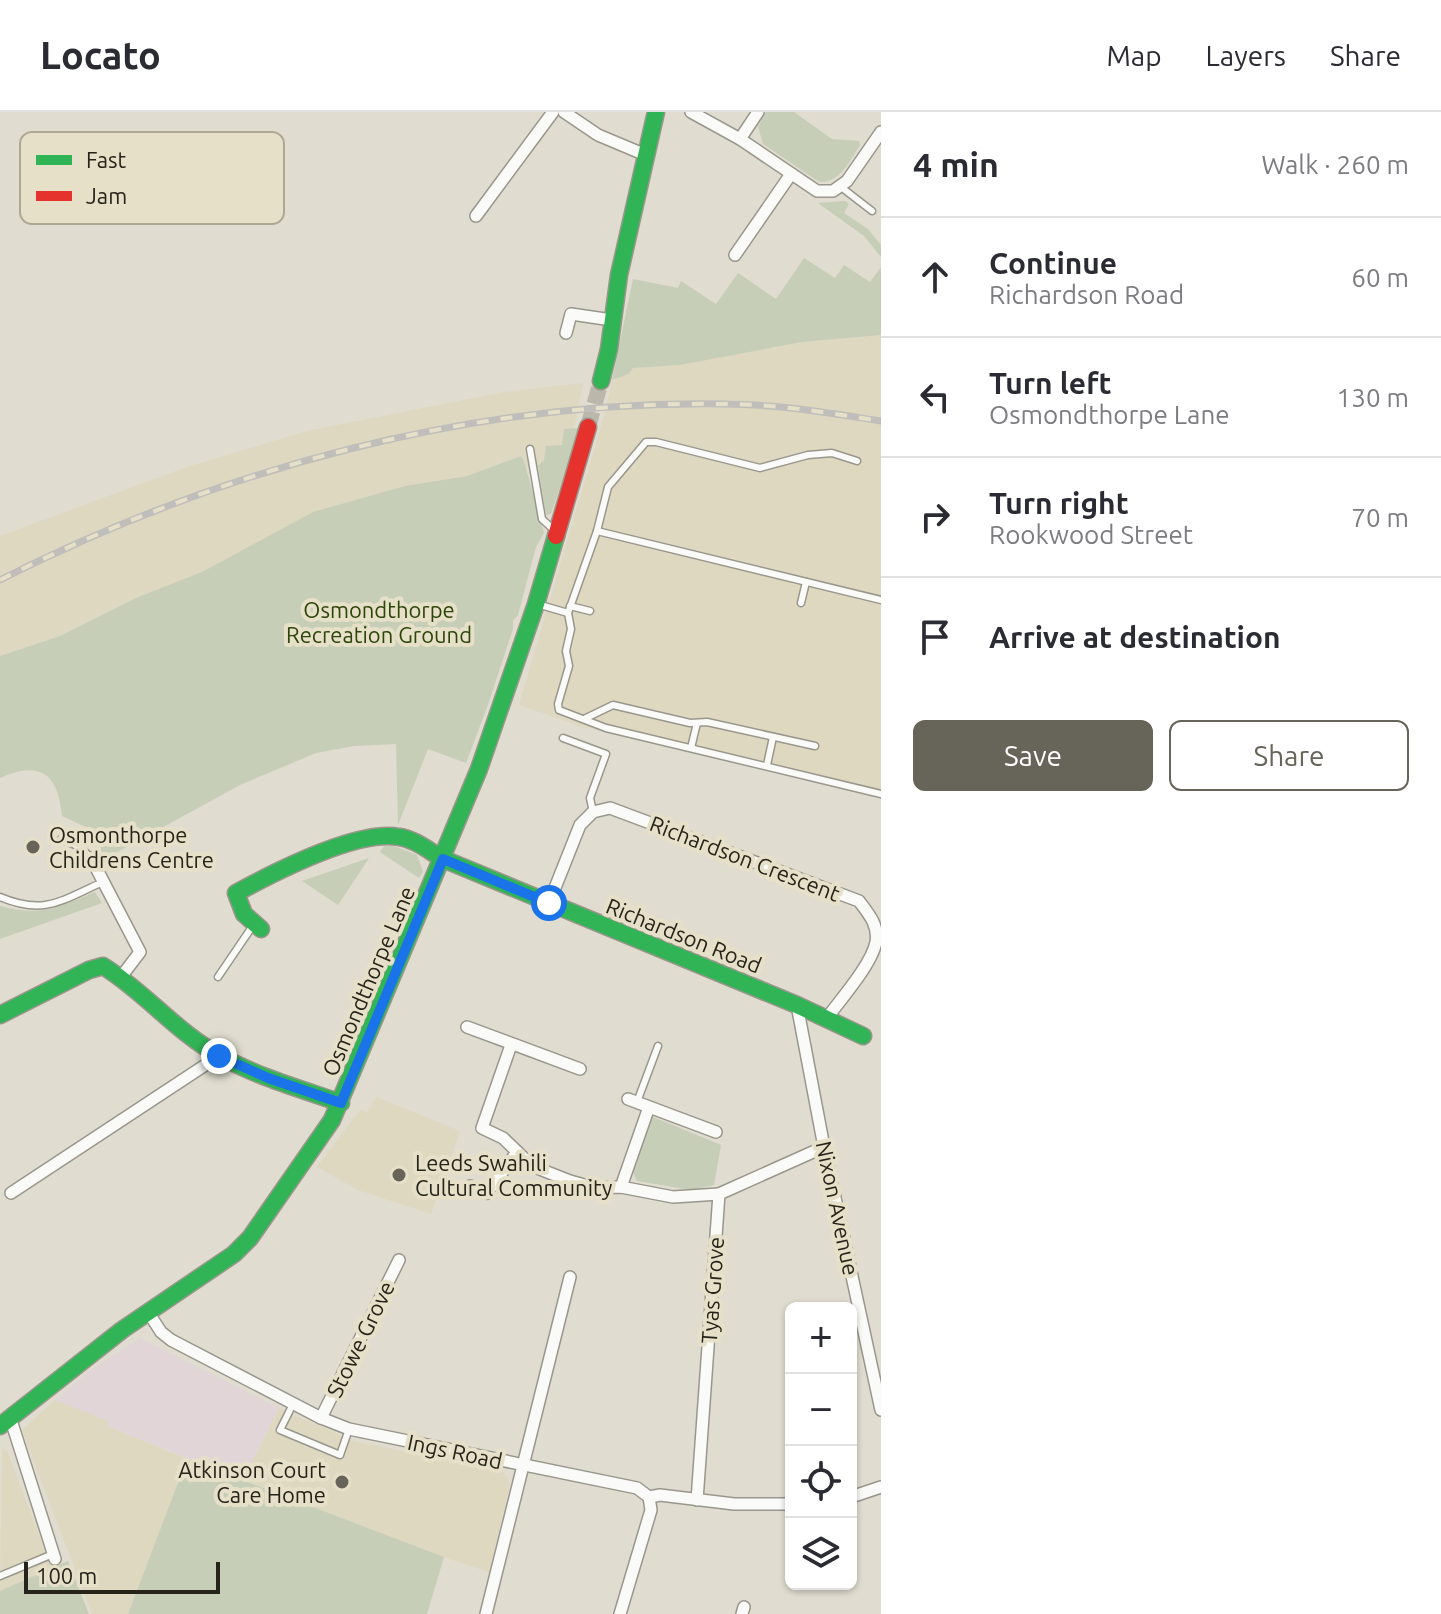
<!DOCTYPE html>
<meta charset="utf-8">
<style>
:root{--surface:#fff;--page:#f7f7f7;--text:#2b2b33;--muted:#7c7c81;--line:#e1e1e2;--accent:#676459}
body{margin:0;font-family:Ubuntu,sans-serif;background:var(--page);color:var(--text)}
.controls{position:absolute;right:24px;bottom:24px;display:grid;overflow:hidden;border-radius:12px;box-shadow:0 2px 6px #0004}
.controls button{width:72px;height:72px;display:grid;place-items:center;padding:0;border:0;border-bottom:2px solid var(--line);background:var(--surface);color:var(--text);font:40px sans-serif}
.scale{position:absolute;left:24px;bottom:20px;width:196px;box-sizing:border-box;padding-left:8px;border:4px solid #26231a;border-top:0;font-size:22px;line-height:28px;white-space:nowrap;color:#26231a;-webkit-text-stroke:6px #e7e0c8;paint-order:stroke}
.stop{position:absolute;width:24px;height:24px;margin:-18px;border:6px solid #1a73e8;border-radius:50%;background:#fff}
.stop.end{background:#1a73e8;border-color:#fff;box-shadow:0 2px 8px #0008}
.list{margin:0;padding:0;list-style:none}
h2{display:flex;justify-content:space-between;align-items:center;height:104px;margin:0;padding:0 32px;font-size:34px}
h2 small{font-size:26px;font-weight:400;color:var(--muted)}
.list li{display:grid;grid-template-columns:52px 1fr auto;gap:24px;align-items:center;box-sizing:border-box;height:120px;padding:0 32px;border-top:2px solid var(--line)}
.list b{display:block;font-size:30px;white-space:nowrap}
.list p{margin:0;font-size:26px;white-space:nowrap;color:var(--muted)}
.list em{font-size:26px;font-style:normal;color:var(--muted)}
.actions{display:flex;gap:16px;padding:24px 32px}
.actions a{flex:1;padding:18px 0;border:2px solid var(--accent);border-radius:12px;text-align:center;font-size:28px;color:var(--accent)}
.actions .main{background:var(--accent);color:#fff}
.icon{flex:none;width:44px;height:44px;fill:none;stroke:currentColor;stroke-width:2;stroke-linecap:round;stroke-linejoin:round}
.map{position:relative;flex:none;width:881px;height:1502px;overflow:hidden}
header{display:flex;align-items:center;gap:48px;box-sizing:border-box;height:112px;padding:0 40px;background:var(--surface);border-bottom:2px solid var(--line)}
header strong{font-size:38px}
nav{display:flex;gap:44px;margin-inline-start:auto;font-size:28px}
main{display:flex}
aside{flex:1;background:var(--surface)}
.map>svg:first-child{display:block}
</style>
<header>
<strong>Locato</strong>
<nav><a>Map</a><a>Layers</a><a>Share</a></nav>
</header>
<main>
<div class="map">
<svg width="881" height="1502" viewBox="0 0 881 1502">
<rect width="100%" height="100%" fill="#e0dccf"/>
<g fill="#ded8c1">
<path d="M881 223V685L580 614 519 593 606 297 612 268 629 262 633 256 680 253 802 230Z"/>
<path d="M583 271 574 316 564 317 562 333 538 354 526 355 520 344 467 364 405 374 248 437 204 459 136 486 60 524 0 544V424L184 356 307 319 504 280Z"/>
<path d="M376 985 460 1019 431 1102 358 1078 317 1055 360 998 368 1000Z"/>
<path d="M55 1288 109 1309 107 1314 187 1347 128 1502H92L22 1318Z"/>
<path d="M279 1296 353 1329 504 1360 510 1371 489 1460 444 1445 243 1368Z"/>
<path d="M2 1336 7 1339 52 1456 0 1479Z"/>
</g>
<path fill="#e2d5d8" d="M140 1226 279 1296 243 1368 107 1314 108 1309 55 1288 91 1258Z"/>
<g fill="#c7ceb7">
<path d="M766 0H794L832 27 859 29 860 33C849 49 841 71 819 70L763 32 758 15Z"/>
<path d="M845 89 849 92 844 101 868 117 881 133V145L864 124 818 91Z"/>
<path d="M804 146 835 166 844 153 870 170 881 155V223L802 230 680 253 633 256 629 262 612 268 633 167 678 176 681 169 716 192 738 161 776 187Z"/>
<path d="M580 316 551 402 546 403 538 354 544 348 546 334 562 333 564 317Z"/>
<path d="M521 344 524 349 544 421 536 435 518 503 513 509V517L488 593 466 651 428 637 398 713 396 632 354 634 316 641 240 673 101 749 93 734 83 728 88 716 62 704C58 662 41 648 0 666V544L60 524 136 486 204 459 313 400 405 374 467 364Z"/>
<path d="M384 734H394L417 743 423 759 419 766 380 740Z"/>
<path d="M369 746 338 793 302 769Z"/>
<path d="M95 780 102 791 0 827V794C44 805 55 796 95 780Z"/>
<path d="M651 1004 721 1033 714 1073 691 1078 637 1069 633 1060Z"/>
<path d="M187 1347 444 1445 427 1502H128Z"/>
<path d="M68 1449 89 1502H0V1479Z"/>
</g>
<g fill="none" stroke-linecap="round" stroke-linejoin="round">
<path stroke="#bbb7ab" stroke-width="16" stroke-dasharray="16 8" stroke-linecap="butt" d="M588 315 601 269"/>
<g stroke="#99968c" stroke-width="9">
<g id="lane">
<path d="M841 75 872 99"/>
<path d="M530 337 542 407 555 419"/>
<path d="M857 349 832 341 808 343 760 356 656 330H646L608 375 597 419 568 501 571 517 566 539 569 554 558 592 559 598 606 616 881 682"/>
<path d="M597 419 881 488"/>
<path d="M801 491 806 470"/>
<path d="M537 492 568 501"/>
<path d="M570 494 590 499"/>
<path d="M586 606 613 593 690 611 707 610 815 634"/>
<path d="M563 626 606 642 590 686 593 700"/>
<path d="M691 636 697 611"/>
<path d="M767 653 773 625"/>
<path d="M61 727 80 735 91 746"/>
<path d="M0 785C45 804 62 788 103 770"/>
<path d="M218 865 254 812"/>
<path d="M637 990 658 934"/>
<path d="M293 1292 280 1318 340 1343 349 1317"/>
<path d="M0 1464 53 1442"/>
</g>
</g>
<g stroke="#99968c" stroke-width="14">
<g id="street">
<path d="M564 0 598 23 648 44"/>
<path d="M691 0 740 27 817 79H833L847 69 881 20"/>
<path d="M740 27 758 0"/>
<path d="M476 104 553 0"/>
<path d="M735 143 791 62"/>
<path d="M566 221 571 202 612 208"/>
<path d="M91 746 140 840 121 865"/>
<path d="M549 791 580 713 593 700 610 696 859 789C868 801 879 813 876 830 872 852 841 887 827 906"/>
<path d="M797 893 824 1035 881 1298"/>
<path d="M467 915 580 957"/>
<path d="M511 933 482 1016 503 1026 532 1054 570 1069 595 1076 621 1075 673 1085 719 1082"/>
<path d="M628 987 716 1020"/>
<path d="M470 1074 487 1081 517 1040"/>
<path d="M621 1075 649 995"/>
<path d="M11 1081 219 944"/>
<path d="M148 1200 161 1220 171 1228 321 1306 349 1317 637 1376 649 1385 660 1383 734 1392H791"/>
<path d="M10 1305 55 1447"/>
<path d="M321 1306 399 1148"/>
<path d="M851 1385 881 1375"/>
<path d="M697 1388 719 1082 824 1035"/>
<path d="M486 1502 570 1165"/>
<path d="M620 1502 651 1398 649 1385"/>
<path d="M742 1502 744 1495"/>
</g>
</g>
<g stroke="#99968c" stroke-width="19">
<g id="fast">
<path d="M601 269 609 237 619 163 656 0"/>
<path d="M261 817 244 802 236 781C273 761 357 717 399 725 415 727 429 739 443 747L797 893 863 924"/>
<path d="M0 903 89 858 103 854C145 880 176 920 220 944 258 965 301 977 341 991"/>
<path d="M0 1314 122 1218 234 1142 250 1126 332 1008 479 657 536 492 556 424"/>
</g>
</g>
<g stroke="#99968c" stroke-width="19">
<path id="jam" d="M556 424 588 315"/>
</g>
<use href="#lane" stroke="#fafaf8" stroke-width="6"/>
<use href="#street" stroke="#fafaf8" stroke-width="11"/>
<use href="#fast" stroke="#30b455" stroke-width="16"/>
<use href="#jam" stroke="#e5322d" stroke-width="16"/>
<g stroke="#c0bebb" stroke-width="7">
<path id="rail" d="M0 468C221 356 475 288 724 292 777 292 829 301 881 309"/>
</g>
<use href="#rail" stroke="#e7e0c8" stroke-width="4" stroke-dasharray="12" stroke-linecap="butt"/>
</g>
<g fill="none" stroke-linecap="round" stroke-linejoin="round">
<path stroke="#1a73e8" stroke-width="10" d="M219 944 268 966 341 991 443 747 549 791"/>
</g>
<g fill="#676459" stroke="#e7e0c8" stroke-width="3">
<circle cx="33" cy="735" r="8"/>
<circle cx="399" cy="1063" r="8"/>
<circle cx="342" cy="1370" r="8"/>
</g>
<g text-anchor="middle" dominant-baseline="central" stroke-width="8" stroke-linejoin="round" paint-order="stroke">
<g font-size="22" fill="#2c4508" stroke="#e7e0c8">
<text x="379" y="497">Osmondthorpe<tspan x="379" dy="25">Recreation Ground</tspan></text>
</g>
<g font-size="22" fill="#26231a" stroke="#e7e0c8" text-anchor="start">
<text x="49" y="722">Osmonthorpe<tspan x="49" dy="25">Childrens Centre</tspan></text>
<text x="415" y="1050">Leeds Swahili<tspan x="415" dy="25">Cultural Community</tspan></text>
<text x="326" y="1357" text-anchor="end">Atkinson Court<tspan x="326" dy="25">Care Home</tspan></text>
</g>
<g font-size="22" fill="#26231a" stroke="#e7e0c8">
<text transform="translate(745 746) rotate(21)">Richardson Crescent</text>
<text transform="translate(684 823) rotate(22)">Richardson Road</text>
<text transform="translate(368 869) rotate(-67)">Osmondthorpe Lane</text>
<text transform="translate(838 1096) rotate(78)">Nixon Avenue</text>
<text transform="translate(712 1178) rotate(-86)">Tyas Grove</text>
<text transform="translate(360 1227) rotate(-64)">Stowe Grove</text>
<text transform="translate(455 1339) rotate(12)">Ings Road</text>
</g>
</g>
<rect x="20" y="20" width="264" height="92" rx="12" fill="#e7e0c8" stroke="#ada794" stroke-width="2"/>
<rect x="36" y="43" width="36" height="10" fill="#30b455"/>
<rect x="36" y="79" width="36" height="10" fill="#e5322d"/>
<g font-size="22" fill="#26231a">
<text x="86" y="56">Fast</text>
<text x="86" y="92">Jam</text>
</g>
</svg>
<div class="controls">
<button>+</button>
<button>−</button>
<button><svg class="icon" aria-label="locate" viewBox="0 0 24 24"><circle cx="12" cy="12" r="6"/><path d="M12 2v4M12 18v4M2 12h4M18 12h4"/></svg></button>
<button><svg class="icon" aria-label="layers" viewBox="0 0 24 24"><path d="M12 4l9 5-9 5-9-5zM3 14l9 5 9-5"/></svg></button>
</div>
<div class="scale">100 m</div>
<div class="stop" style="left:549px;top:791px"></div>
<div class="stop end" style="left:219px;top:944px"></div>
</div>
<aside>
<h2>4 min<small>Walk · 260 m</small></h2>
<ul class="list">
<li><svg class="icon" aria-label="ahead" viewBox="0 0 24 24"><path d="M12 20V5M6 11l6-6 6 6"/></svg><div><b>Continue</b><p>Richardson Road</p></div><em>60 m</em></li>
<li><svg class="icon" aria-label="left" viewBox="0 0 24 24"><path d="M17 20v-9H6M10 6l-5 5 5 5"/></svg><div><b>Turn left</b><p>Osmondthorpe Lane</p></div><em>130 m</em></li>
<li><svg class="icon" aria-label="right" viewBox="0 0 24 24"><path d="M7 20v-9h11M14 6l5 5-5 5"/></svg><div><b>Turn right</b><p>Rookwood Street</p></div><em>70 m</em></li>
<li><svg class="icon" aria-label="arrive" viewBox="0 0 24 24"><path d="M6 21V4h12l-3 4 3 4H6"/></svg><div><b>Arrive at destination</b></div></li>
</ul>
<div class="actions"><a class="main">Save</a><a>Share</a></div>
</aside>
</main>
